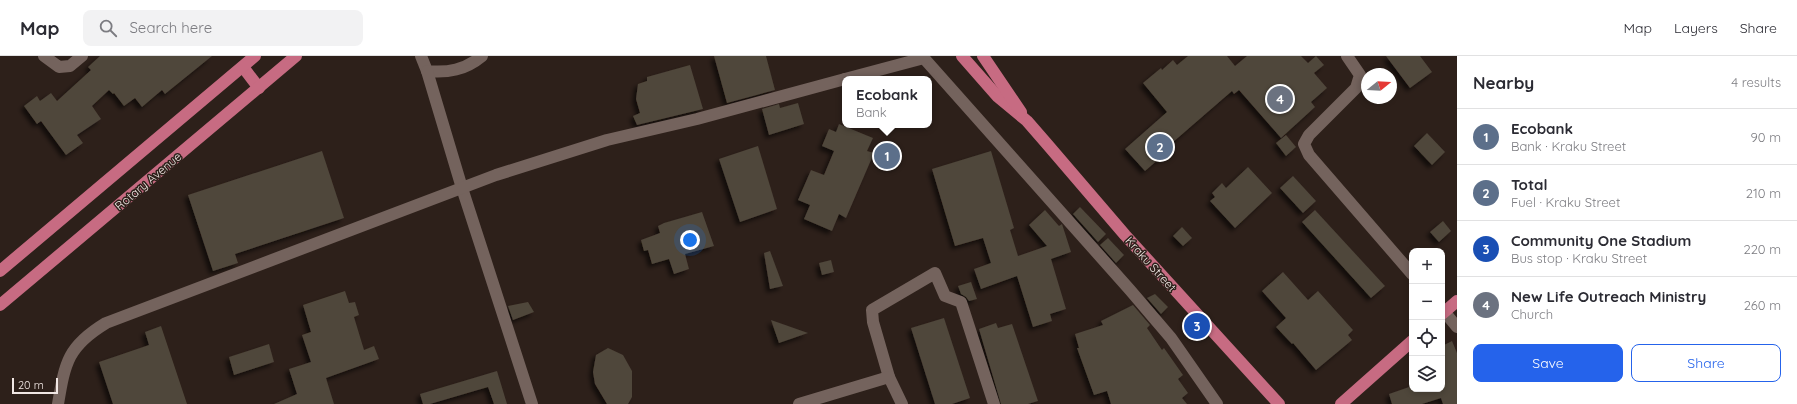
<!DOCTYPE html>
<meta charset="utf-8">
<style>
:root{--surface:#fff;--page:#f2f2f3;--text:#2b2b33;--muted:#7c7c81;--line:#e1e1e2;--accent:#2563eb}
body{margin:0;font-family:Quicksand,sans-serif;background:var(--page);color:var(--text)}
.controls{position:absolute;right:12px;bottom:12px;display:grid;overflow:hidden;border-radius:8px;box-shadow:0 2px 6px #0003}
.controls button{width:36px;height:36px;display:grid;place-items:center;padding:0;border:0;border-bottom:1px solid var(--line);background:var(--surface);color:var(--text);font:20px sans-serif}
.compass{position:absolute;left:1361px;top:12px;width:36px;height:36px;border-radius:50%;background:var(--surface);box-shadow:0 2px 6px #0003;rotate:72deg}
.scale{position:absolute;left:12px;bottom:10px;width:46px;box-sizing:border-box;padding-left:4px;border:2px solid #f1e7e4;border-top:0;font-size:11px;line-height:14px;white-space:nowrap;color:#f1e7e4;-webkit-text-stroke:3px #2d201a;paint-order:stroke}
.you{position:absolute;left:690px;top:184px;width:14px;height:14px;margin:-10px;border:3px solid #fff;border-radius:50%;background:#1a73e8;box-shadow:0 0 0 6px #1a73e833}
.badge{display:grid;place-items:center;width:26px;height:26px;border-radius:50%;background:var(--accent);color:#fff;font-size:13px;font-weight:700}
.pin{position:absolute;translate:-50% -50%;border:2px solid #fff;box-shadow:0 1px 4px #0006}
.popup{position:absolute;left:842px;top:20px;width:90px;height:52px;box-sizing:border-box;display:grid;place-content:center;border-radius:8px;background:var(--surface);filter:drop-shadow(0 1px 3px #0005);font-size:13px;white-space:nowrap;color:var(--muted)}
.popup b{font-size:15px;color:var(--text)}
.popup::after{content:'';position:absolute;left:50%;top:100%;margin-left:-8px;border:8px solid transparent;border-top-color:var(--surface)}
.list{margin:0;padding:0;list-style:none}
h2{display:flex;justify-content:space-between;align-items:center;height:52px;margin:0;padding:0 16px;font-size:17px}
h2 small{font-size:13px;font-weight:400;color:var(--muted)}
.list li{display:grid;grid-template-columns:26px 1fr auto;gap:12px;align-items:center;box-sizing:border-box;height:56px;padding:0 16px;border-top:1px solid var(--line)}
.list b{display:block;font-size:15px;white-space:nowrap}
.list p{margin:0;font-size:13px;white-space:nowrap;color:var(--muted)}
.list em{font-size:13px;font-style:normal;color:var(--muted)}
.actions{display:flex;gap:8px;padding:12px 16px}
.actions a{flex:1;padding:9px 0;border:1px solid var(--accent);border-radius:8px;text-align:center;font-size:14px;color:var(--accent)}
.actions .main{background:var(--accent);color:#fff}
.icon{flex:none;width:22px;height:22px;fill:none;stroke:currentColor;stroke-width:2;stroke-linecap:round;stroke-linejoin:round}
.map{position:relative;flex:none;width:1457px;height:348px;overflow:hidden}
header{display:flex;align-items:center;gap:24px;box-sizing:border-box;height:56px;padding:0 20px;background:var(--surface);border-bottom:1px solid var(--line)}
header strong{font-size:19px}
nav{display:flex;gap:22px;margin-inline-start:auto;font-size:14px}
.search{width:280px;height:36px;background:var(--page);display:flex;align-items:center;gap:10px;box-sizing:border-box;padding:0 14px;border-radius:8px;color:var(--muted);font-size:15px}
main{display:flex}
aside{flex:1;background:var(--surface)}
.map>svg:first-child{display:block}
</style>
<header>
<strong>Map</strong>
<div class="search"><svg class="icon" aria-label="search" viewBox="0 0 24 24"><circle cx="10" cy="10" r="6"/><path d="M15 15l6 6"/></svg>Search here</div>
<nav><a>Map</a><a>Layers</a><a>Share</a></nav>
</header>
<main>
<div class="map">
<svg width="1457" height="348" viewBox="0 0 1457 348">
<defs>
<filter id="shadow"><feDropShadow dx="-3.5" dy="3.5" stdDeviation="2" flood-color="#0009"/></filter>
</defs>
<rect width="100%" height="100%" fill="#2d201a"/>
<g fill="#4f463a" filter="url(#shadow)">
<path d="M100 0H212L165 38 162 34 142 51 135 42 124 50 114 37 113 38 109 34 92 50 101 63 77 79 83 87 66 99 41 65 37 68 24 50 37 40 40 45 51 37 57 45 91 14 88 11Z"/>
<path d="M714 0H766L775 34 727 47Z"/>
<path d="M1188 0H1227L1235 10 1247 0H1301L1308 7 1316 0 1324 9 1314 17 1327 32 1311 46 1315 51 1281 82 1239 34 1234 38 1232 35 1172 87 1174 90 1145 115 1125 93 1167 56 1143 27 1161 12 1162 14 1173 4 1177 9Z"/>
<path d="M1386 0H1420L1432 16 1410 32Z"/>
<path d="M690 9 703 53 637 69 633 60 640 57 636 43 638 28 647 25V21Z"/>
<path d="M798 47 804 68 769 79 762 53 779 48 780 52Z"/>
<path d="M839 68 873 82 867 95 874 97 846 162 839 158 832 175 804 163 810 149 798 144 811 114 824 119 834 95 822 90 829 73 836 76Z"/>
<path d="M1427 77 1445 96 1432 109 1414 90Z"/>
<path d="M1286 79 1296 91 1286 100 1276 87Z"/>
<path d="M758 90 777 153 740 166 719 103Z"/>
<path d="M322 95 344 162 235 198 238 207 213 215 188 139Z"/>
<path d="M991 95 1014 172 1010 174 1018 200 1047 190 1029 169 1045 154 1059 170 1062 168 1071 196 1051 203 1066 253 1050 258 1052 265 1033 271 1017 220 981 233 974 213 991 207 983 182 955 190 932 113Z"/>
<path d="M1248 111 1272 137 1235 172 1210 145 1215 141 1212 137 1222 127 1226 132Z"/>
<path d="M1293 120 1316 145 1303 157 1280 132Z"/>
<path d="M1080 151 1106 178 1098 186 1073 158Z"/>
<path d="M1315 154 1385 230 1371 242 1302 166Z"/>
<path d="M702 156 714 190 685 198 689 213 674 218 669 203 652 208 648 194 644 195 641 184 660 177 658 170 664 167Z"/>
<path d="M1443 165 1451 175 1439 186 1430 176Z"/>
<path d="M1182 171 1192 182 1183 190 1173 180Z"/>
<path d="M1108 182 1124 199 1116 207 1100 189Z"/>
<path d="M770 195 783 230 770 233 764 197Z"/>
<path d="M831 204 834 216 822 219 819 207Z"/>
<path d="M1283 216 1308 244 1318 235 1353 274 1348 279 1352 284 1316 314 1293 287 1292 288 1276 271 1286 262 1262 235Z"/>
<path d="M971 226 977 243 969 245 966 241 961 238 958 230Z"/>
<path d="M345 235 349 247 355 246 359 259 354 261 364 294 374 290 379 303 326 322 334 348H274L297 338 289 313 311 306 302 279 311 276 303 249Z"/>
<path d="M1155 238 1168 251 1161 258 1147 242Z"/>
<path d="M528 246 534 256 513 264 508 250Z"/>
<path d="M1133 249 1150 269 1147 272 1162 294 1164 292 1183 319 1178 323 1188 337 1182 342 1187 348H1111L1107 335 1094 339 1077 292H1079L1075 278 1103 269 1101 265Z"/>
<path d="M944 262 970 342 952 348H935L911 272Z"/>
<path d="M771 264 808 277 779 287Z"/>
<path d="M996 267 998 272 1012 268 1038 345 1028 348H1001L979 273Z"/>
<path d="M161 270 187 348H113L99 306 149 289 145 276Z"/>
<path d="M1452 285 1457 297V348H1443L1441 342 1422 348H1392L1389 338 1412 330V333H1442V290Z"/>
<path d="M269 288 274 306 234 319 229 301Z"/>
<path d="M608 292 623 299 632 315V341L628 348H607L595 328 593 316 596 299Z"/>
<path d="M497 315 507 348H494L488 331 430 348H423L420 338Z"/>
</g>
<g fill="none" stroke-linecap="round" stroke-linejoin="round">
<g stroke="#74635d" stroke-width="12">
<path d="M44 0 59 11 70 10 82 0"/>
<path d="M421 0 427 15C448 17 465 14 482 0"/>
<path d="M922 0 1130 234 1171 282 1217 348"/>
<path d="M1347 0 1360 19 1356 32 1309 79 1304 88 1309 99 1412 218"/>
<path d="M427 15 462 132 532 348"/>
<path d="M845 23 924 2"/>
<path d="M1442 253 1457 271"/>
<path d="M889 321 873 266 872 254 935 217 945 240 961 246 994 348"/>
<path d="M58 348C65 306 68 290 106 267L496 119 607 84 697 63 845 23"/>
<path d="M799 348 889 321 902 348"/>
</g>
<g stroke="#c76b82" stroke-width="12">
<path d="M962 0 998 41 1027 65 1047 88 1125 179 1279 348"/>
<path d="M983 0 1021 56"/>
<path d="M243 11 259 32"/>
<path d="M0 215 255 0"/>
<path d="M0 249 296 0"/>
<path d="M1442 258 1457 245"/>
<path d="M1341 348 1412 285"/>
</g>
</g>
<g text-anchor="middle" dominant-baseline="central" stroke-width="3" stroke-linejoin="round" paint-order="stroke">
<g font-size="12" fill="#f1e7e4" stroke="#2d201a">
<text transform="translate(148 125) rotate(-40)">Rotary Avenue</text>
<text transform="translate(1151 208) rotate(48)">Kraku Street</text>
</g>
</g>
</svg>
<div class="controls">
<button>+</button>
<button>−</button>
<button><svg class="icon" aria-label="locate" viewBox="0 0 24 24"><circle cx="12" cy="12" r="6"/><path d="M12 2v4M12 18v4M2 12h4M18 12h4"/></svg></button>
<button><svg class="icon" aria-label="layers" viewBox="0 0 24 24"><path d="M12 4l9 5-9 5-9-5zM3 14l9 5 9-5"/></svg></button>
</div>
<svg class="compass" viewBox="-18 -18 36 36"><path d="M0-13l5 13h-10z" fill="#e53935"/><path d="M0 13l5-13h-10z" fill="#7c7c81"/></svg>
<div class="scale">20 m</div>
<div class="you"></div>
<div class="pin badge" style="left:887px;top:100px;background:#5c6f8a">1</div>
<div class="popup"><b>Ecobank</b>Bank</div>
<div class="pin badge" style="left:1160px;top:91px;background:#5c6f8a">2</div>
<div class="pin badge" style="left:1197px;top:270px;background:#1a4fb4">3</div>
<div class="pin badge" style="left:1280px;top:43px;background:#6b7280">4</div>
</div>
<aside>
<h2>Nearby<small>4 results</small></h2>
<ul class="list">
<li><span class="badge" style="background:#5c6f8a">1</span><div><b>Ecobank</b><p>Bank · Kraku Street</p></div><em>90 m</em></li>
<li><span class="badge" style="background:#5c6f8a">2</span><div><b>Total</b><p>Fuel · Kraku Street</p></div><em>210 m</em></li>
<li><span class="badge" style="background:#1a4fb4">3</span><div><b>Community One Stadium</b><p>Bus stop · Kraku Street</p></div><em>220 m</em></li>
<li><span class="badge" style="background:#6b7280">4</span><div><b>New Life Outreach Ministry</b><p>Church</p></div><em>260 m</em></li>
</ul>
<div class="actions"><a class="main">Save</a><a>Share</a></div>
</aside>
</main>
